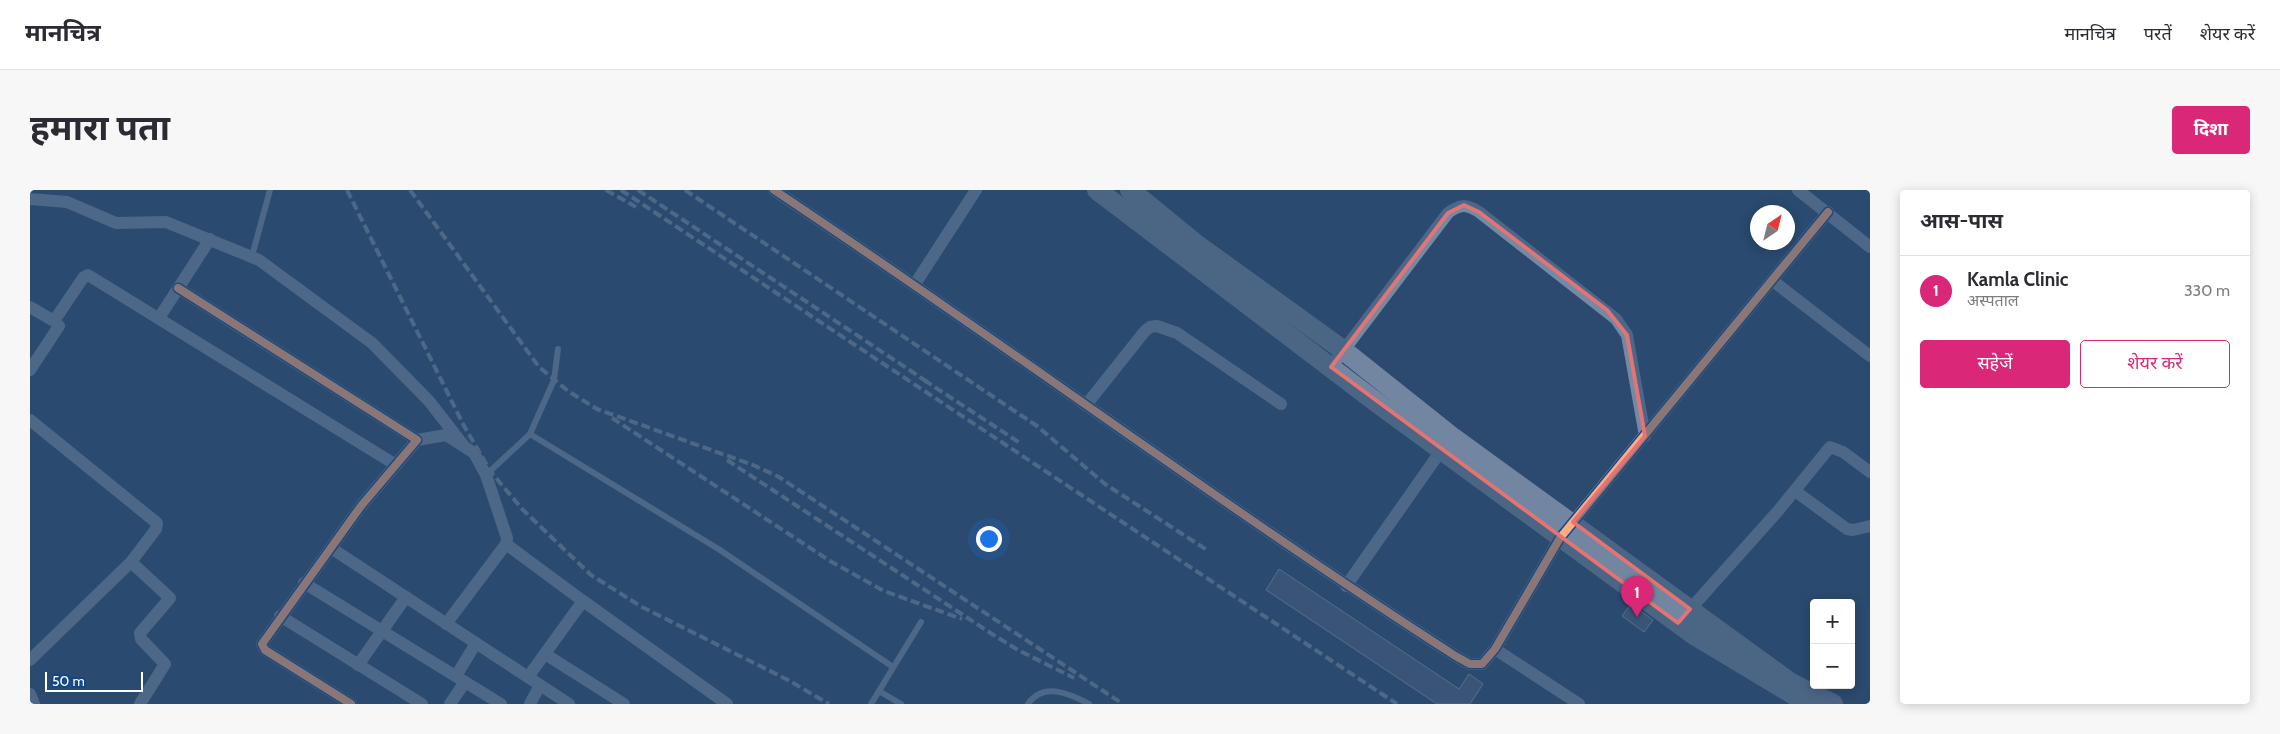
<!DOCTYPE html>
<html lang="hi">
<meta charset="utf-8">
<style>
:root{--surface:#fff;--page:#f7f7f7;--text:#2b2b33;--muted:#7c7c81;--line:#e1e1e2;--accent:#db2777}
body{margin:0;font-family:Cabin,"Noto Sans Devanagari",sans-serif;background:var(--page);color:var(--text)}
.controls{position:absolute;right:15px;bottom:15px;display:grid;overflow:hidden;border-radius:5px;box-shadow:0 2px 12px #0003}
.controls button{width:45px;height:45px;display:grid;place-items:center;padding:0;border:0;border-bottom:1px solid var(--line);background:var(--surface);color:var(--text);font:25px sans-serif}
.compass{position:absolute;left:1720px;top:15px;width:45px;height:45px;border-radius:50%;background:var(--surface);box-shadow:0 2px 12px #0003;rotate:35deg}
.scale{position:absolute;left:15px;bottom:12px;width:98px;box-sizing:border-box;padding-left:5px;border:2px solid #fff;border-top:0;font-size:14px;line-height:18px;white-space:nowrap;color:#fff;-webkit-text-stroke:4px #10478b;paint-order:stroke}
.you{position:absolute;left:958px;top:348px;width:18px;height:18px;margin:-12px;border:4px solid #fff;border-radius:50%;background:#1a73e8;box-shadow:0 0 0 8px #1a73e833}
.badge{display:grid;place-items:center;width:32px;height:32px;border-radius:50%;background:var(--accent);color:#fff;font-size:16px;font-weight:700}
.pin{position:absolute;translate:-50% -41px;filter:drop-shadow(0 1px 2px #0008)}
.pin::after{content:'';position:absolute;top:26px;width:18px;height:15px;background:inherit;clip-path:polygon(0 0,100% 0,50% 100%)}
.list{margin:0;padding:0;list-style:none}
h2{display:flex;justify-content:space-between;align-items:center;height:65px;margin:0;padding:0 20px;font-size:21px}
h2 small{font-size:16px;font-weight:400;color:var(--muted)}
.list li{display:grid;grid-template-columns:32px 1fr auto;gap:15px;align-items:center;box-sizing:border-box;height:70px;padding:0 20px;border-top:1px solid var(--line)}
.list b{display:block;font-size:19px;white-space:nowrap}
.list p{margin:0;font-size:16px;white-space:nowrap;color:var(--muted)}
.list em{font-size:16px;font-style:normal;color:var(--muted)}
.actions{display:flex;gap:10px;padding:15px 20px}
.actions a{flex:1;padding:11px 0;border:1px solid var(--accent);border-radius:5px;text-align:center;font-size:18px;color:var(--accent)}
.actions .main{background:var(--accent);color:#fff}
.map{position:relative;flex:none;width:1840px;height:514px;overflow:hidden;border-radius:5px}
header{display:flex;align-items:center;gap:30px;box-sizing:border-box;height:70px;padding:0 25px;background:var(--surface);border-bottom:1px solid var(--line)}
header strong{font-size:24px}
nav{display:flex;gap:28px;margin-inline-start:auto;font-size:18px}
.intro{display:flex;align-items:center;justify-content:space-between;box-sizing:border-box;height:120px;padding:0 30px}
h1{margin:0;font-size:35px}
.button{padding:12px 22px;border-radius:5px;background:var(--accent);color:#fff;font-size:18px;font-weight:700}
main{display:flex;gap:30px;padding:0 30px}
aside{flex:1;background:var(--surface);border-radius:5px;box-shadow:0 2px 12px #0003}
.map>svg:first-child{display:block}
</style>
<header>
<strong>मानचित्र</strong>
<nav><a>मानचित्र</a><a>परतें</a><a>शेयर करें</a></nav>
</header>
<div class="intro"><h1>हमारा पता</h1><a class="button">दिशा</a></div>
<main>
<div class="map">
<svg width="1840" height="514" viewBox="0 0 1840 514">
<rect width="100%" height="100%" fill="#2c4a6f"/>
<g fill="#49617f" stroke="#879ab2">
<path d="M1249 379 1429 499 1439 484 1453 494 1440 514H1407L1236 400Z"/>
<path d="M1601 414 1623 430 1614 442 1592 426Z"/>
</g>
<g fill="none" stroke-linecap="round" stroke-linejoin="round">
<g stroke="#738aa4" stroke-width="6">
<path d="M222 66 240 0"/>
<path d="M500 244 690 360 863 477"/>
<path d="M456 285 500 244 524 190 528 159"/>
<path d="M849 501 871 514"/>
<path d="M841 514 891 432"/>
<path d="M998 514C1013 492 1039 503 1059 514"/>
</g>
<g stroke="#738aa4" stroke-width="12">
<path d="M744 0C974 153 1195 318 1427 467L1440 474H1452L1465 459 1530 348 1798 22"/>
<path d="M1768 0 1840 57"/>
<path d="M0 9 37 12 86 33 136 32 229 70 342 153 399 211 434 256"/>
<path d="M1743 91 1840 166"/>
<path d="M885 94 946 0"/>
<path d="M148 98 387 250 331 316 232 454 235 460 321 514"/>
<path d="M0 117 24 131 29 136 0 180"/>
<path d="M129 128 180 49"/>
<path d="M24 131 53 88 58 85 366 275"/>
<path d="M1301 177 1418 23C1430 14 1436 14 1449 22L1586 129 1597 145 1615 246"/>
<path d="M1056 215 1115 141 1120 137 1127 136 1147 143 1251 214"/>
<path d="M0 230 127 333 126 339 101 372"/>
<path d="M387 250 416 245 444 263 456 285 477 348 476 354 416 434"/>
<path d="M1765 301 1817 339 1823 340 1840 336"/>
<path d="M476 354 553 411 498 487"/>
<path d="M301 358 539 514"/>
<path d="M274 393 471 514"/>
<path d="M1316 396 1415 255"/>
<path d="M553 411 697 514"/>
<path d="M1655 425 1748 321 1800 257 1813 262 1840 282"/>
<path d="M250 426 392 514"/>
<path d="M1465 459 1549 514"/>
<path d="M515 464 594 514"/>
<path d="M0 470 101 372 140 408 110 443 111 449 135 474 110 514"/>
<path d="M328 475 376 407"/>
<path d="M426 486 446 453"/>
<path d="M0 504 4 514"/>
<path d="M420 514 435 492"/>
<path d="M500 514 510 495"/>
</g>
<g stroke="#7286a1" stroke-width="20">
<path d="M1067 0 1350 215 1664 445 1779 514"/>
<path d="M1100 0 1166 54 1313 160 1421 246 1761 493 1803 514"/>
</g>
<g stroke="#768ba3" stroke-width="4" stroke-dasharray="9 4" stroke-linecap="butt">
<path d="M317 0 434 236 461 282 493 320 561 385 612 417 758 490 799 514"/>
<path d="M380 0 509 177 538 201 567 219 723 275 749 287 1093 514"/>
<path d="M576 0 606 17"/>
<path d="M591 0 1367 514"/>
<path d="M608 0 899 193"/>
<path d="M655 0 980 218 1007 236 1075 294 1177 360"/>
<path d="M894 190 990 253"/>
<path d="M582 228 800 371 854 401 932 429"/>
<path d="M697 270 962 444 988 460 1044 488"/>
</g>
<g stroke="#10478b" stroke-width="11">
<g id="cycleway">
<path d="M744 0C974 153 1195 318 1427 467L1440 474H1452L1465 459 1530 348 1798 22"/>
<path d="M148 98 387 250 331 316 232 454 235 460 321 514"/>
</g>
</g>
<use href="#cycleway" stroke="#ffac80" stroke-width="8"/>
</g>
<path d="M0 0H1840V514H0ZM1434 15 1449 22 1577 120 1597 145 1615 246 1543 332 1660 419 1648 433 1301 177 1418 23Z" fill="#2c4a6f" fill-opacity=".55" fill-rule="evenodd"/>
<path fill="none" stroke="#e47373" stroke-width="4" stroke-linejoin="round" d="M1434 15 1449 22 1577 120 1597 145 1615 246 1543 332 1660 419 1648 433 1301 177 1418 23Z"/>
</svg>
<div class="controls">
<button>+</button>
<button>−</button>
</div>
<svg class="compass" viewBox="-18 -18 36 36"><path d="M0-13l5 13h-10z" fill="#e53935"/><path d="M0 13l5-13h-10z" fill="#7c7c81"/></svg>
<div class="scale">50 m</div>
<div class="you"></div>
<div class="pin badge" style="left:1607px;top:427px">1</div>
</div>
<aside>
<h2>आस-पास<small></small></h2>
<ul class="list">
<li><span class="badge">1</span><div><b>Kamla Clinic</b><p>अस्पताल</p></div><em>330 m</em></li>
</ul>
<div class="actions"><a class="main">सहेजें</a><a>शेयर करें</a></div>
</aside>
</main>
